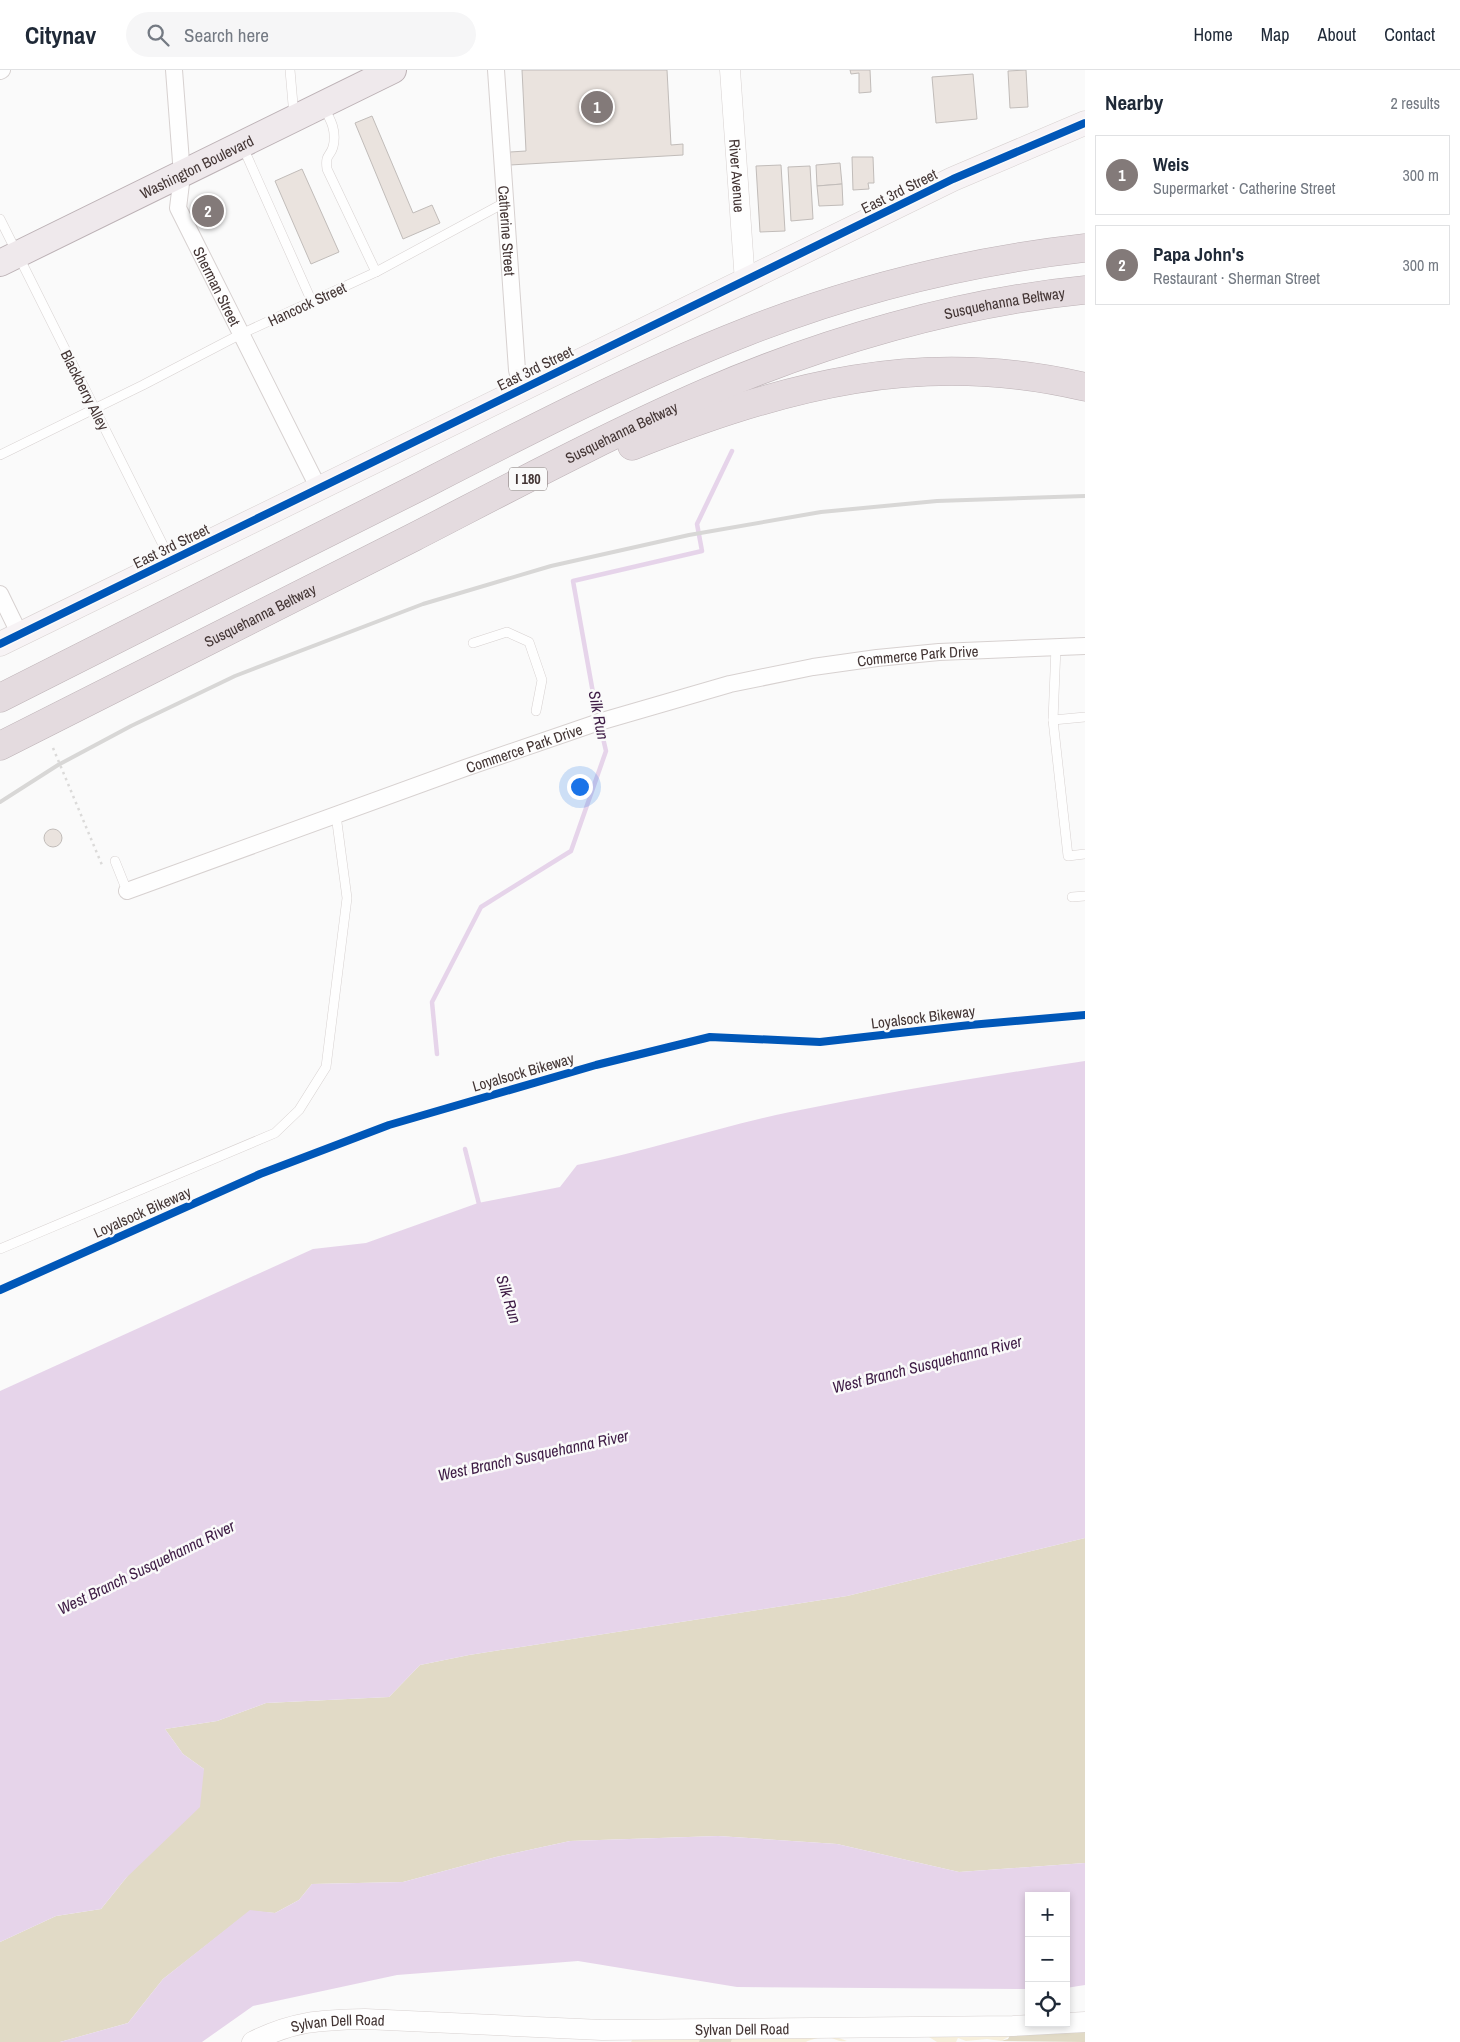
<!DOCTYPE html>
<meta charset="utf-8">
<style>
:root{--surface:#fff;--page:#f6f6f7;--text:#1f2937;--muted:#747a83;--line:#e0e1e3;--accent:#837a79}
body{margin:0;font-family:"Archivo Narrow",sans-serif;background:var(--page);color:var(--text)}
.controls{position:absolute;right:15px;bottom:15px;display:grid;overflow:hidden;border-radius:0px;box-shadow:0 2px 8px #0003}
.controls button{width:45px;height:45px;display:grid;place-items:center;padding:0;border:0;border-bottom:1px solid var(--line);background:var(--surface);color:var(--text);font:25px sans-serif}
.you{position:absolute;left:579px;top:716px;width:18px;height:18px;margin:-12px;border:4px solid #fff;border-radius:50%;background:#1a73e8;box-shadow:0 0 0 8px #1a73e833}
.badge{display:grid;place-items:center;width:32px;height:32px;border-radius:50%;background:var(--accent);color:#fff;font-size:16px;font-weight:700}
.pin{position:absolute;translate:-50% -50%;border:2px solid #fff;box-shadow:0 1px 5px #0006}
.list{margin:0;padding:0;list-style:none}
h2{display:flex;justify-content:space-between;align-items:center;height:65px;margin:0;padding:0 20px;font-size:21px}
h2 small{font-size:16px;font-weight:400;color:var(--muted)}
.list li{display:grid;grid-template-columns:32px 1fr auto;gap:15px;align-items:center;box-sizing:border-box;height:80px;margin:0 10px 10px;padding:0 10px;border:1px solid var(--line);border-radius:0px}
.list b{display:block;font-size:19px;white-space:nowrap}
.list p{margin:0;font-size:16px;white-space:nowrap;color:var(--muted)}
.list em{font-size:16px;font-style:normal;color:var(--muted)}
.icon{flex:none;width:28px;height:28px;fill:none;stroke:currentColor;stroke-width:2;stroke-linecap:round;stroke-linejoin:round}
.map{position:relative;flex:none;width:1085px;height:1972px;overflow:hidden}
header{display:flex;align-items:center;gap:30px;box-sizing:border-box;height:70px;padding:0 25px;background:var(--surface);border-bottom:1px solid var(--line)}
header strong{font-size:24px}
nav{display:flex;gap:28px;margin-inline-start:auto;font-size:18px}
.search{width:350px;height:45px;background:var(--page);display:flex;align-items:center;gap:12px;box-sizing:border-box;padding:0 18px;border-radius:28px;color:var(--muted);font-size:19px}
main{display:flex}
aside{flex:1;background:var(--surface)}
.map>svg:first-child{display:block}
</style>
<header>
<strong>Citynav</strong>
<div class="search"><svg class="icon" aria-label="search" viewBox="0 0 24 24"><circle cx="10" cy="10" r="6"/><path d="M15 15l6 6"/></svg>Search here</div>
<nav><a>Home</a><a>Map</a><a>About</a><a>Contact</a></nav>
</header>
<main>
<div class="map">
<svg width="1085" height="1972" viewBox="0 0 1085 1972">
<rect width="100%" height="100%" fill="#fafafa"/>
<g fill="#f6efdc">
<path d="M1023 1959 1001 1971 987 1969 966 1971 958 1968 956 1972H937L929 1967 937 1964Z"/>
<path d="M734 1962 836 1964 839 1968 847 1971C839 1972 838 1970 831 1968 824 1966 812 1969 806 1972H731Z"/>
<path d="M701 1964 699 1972H631L633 1969Z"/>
</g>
<g fill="#e1dac6">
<path d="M1085 1468V1793L959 1802 837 1774 718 1766 570 1771 496 1787 403 1812 312 1814 299 1830 275 1843 250 1841 163 1909 128 1953 60 1972H0V1872L56 1846 101 1839 126 1808 204 1699 183 1684 165 1659 217 1651 266 1633 389 1627 420 1595 469 1585 847 1526Z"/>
<path d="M1085 1957V1972L1001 1971 1008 1969 1011 1963Z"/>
<path d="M701 1964 733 1966 731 1972H699Z"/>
</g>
<g fill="#e6d4ea">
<path d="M1085 991V1468L847 1526 469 1585 420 1595 389 1627 266 1633 217 1651 165 1659 183 1684 204 1699 200 1737 126 1808 101 1839 56 1846 0 1872V1321L313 1179 366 1173 478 1133 560 1117 577 1095C648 1081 718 1057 790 1042 888 1022 986 1006 1085 991Z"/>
<path d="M718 1766 837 1774 959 1802 1085 1793V1915L1066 1918V1826H1029V1919L737 1917 578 1891 397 1905 253 1936 202 1972H60L128 1953 163 1909 250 1840 275 1843 299 1830 312 1814 403 1812 496 1787 570 1771Z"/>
</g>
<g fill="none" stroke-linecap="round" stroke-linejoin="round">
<g stroke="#e6d4ea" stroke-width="4.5">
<path d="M437 984 432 932 481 837 571 781 606 681 595 634 573 511 702 481 697 454 732 381"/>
<path d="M465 1079 480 1138"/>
</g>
</g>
<g fill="#eae3de" stroke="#c1bcb9">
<path d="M522 0H667L671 75 683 74V85L510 95V82L526 81Z"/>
<path d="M850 0H870L871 22 859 23V3L851 4Z"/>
<path d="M1026 0 1028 37 1010 38 1008 1Z"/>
<path d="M973 4 977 49 936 53 932 7Z"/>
<path d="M372 46 413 143 432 135 440 153 403 169 355 53Z"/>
<path d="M852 87H873L874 113H868L869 119 853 120Z"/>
<path d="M840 93 842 114 817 116 816 95Z"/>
<path d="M781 95 785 161 760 162 756 96Z"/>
<path d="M810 96 813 149 791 151 788 97Z"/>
<path d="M302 99 339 182 311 194 275 111Z"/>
<path d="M842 114 843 135 819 136 817 116Z"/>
<circle cx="53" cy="768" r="9"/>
</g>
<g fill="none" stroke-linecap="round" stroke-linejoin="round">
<g stroke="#d7d1d0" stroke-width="10">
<g id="service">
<path d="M290 0 294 46"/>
<path d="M323 36C331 50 337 61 333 77 330 87 325 84 327 99L376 202"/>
<path d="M242 75 312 232"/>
<path d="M0 149 171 491"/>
<path d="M0 385 143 315 241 264 376 202 504 133"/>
<path d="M473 573 507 562 529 572 542 610 536 641"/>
<path d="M1056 577 1053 650 1068 786 1085 784"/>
<path d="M1053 650 1085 647"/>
<path d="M115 791 127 821"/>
<path d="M1072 827 1085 826"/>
<path d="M0 1179 275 1063 299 1040 326 997 347 828 336 745"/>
</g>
</g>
<g stroke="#d7d1d0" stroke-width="18">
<g id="minor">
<path id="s1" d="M174 0 182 105 178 138 319 419"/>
<path id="s2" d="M496 0 517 300 522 320"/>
<path d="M0 1 2 0"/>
<path d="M0 524 20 565"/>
<path id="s3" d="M127 821 465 698 599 652 730 614 813 597 877 588 939 582 1085 576"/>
</g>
</g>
<g stroke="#d7d1d0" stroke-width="21">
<g id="tertiary">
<path id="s4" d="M730 0 745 212"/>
<path id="s5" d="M252 1972C293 1951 320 1950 365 1949L602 1960 1013 1956 1085 1952"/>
</g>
</g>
<g stroke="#d7d1d0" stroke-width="25">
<path id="secondary" d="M0 574 953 109 1085 53"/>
</g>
<g stroke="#bcb1b5" stroke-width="28">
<g id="primary">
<path id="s6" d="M0 193 393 0"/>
</g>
</g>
<g stroke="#bcb1b5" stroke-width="29">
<g id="motorway">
<path d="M632 376C784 316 921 278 1085 317"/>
<path d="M0 628C140 557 279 487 419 417 526 362 634 306 746 262 855 219 969 191 1085 178"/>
<path id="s7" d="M0 676C138 606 276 537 414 467 511 417 608 365 707 322 823 272 959 232 1085 220"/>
</g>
</g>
<path stroke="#dbdad9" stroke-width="2.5" stroke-dasharray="2.5 4" stroke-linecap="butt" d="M53 678 102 795"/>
<use href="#service" stroke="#fefefe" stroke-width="9"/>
<use href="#minor" stroke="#fefefe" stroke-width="16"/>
<use href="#tertiary" stroke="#fefefe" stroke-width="20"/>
<use href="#secondary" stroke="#f7f3f5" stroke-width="24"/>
<use href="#primary" stroke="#efe9ec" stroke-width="26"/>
<use href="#motorway" stroke="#e4dbdf" stroke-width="28"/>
<path stroke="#d8d7d6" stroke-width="4" d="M0 732 58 695 131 656 235 606 423 534 551 496 689 465 821 442 937 431 1085 426"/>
<g stroke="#fafafa" stroke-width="11">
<g id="cycleway">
<path d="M0 574 953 109 1085 53"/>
<path d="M0 1220 260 1104 389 1055 596 995 710 967 820 972 970 955 1085 945"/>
</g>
</g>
<use href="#cycleway" stroke="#0057b8" stroke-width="8"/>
</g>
<g text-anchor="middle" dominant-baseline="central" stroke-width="5" stroke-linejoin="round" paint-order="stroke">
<rect fill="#fafafa" stroke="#7a706f" stroke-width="1" x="509" y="397.5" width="38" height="23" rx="4"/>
<g font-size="14" font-weight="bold" fill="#433534">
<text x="528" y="409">I 180</text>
</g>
<g font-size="15" fill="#433534" stroke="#fafafa">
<text stroke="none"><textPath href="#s6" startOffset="219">Washington Boulevard</textPath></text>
<text stroke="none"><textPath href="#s4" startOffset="106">River Avenue</textPath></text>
<text transform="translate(899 121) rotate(-26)">East 3rd Street</text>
<text stroke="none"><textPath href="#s2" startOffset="161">Catherine Street</textPath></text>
<text stroke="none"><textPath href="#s1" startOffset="226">Sherman Street</textPath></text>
<text transform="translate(307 234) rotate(-25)">Hancock Street</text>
<text stroke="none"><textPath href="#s7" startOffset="1102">Susquehanna Beltway</textPath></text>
<text transform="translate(535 298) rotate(-26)">East 3rd Street</text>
<text transform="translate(85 320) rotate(63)">Blackberry Alley</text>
<text stroke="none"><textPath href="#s7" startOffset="696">Susquehanna Beltway</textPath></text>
<text transform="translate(171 476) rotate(-26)">East 3rd Street</text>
<text stroke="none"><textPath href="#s7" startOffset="291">Susquehanna Beltway</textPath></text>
<text stroke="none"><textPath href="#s3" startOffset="828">Commerce Park Drive</textPath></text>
<text stroke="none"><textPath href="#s3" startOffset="422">Commerce Park Drive</textPath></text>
<text transform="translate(923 947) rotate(-7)">Loyalsock Bikeway</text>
<text transform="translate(523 1002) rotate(-16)">Loyalsock Bikeway</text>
<text transform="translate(142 1142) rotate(-24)">Loyalsock Bikeway</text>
<text stroke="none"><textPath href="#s5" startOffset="89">Sylvan Dell Road</textPath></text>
<text stroke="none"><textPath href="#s5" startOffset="494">Sylvan Dell Road</textPath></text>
</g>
<g font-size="16" font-style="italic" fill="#3e1c45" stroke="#fafafa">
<text transform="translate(599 645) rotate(79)">Silk Run</text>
<text transform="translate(509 1229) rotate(73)">Silk Run</text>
<text transform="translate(927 1294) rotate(-14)">West Branch Susquehanna River</text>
<text transform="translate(533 1385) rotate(-12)">West Branch Susquehanna River</text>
<text transform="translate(146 1497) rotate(-26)">West Branch Susquehanna River</text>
</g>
</g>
</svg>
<div class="controls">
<button>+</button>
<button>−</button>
<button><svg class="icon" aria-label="locate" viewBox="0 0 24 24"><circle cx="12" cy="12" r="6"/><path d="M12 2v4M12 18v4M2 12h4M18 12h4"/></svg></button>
</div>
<div class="you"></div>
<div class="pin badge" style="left:597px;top:37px">1</div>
<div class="pin badge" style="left:208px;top:141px">2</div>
</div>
<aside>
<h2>Nearby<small>2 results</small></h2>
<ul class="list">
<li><span class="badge">1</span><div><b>Weis</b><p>Supermarket · Catherine Street</p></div><em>300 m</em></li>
<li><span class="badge">2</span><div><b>Papa John's</b><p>Restaurant · Sherman Street</p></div><em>300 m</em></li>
</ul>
</aside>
</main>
